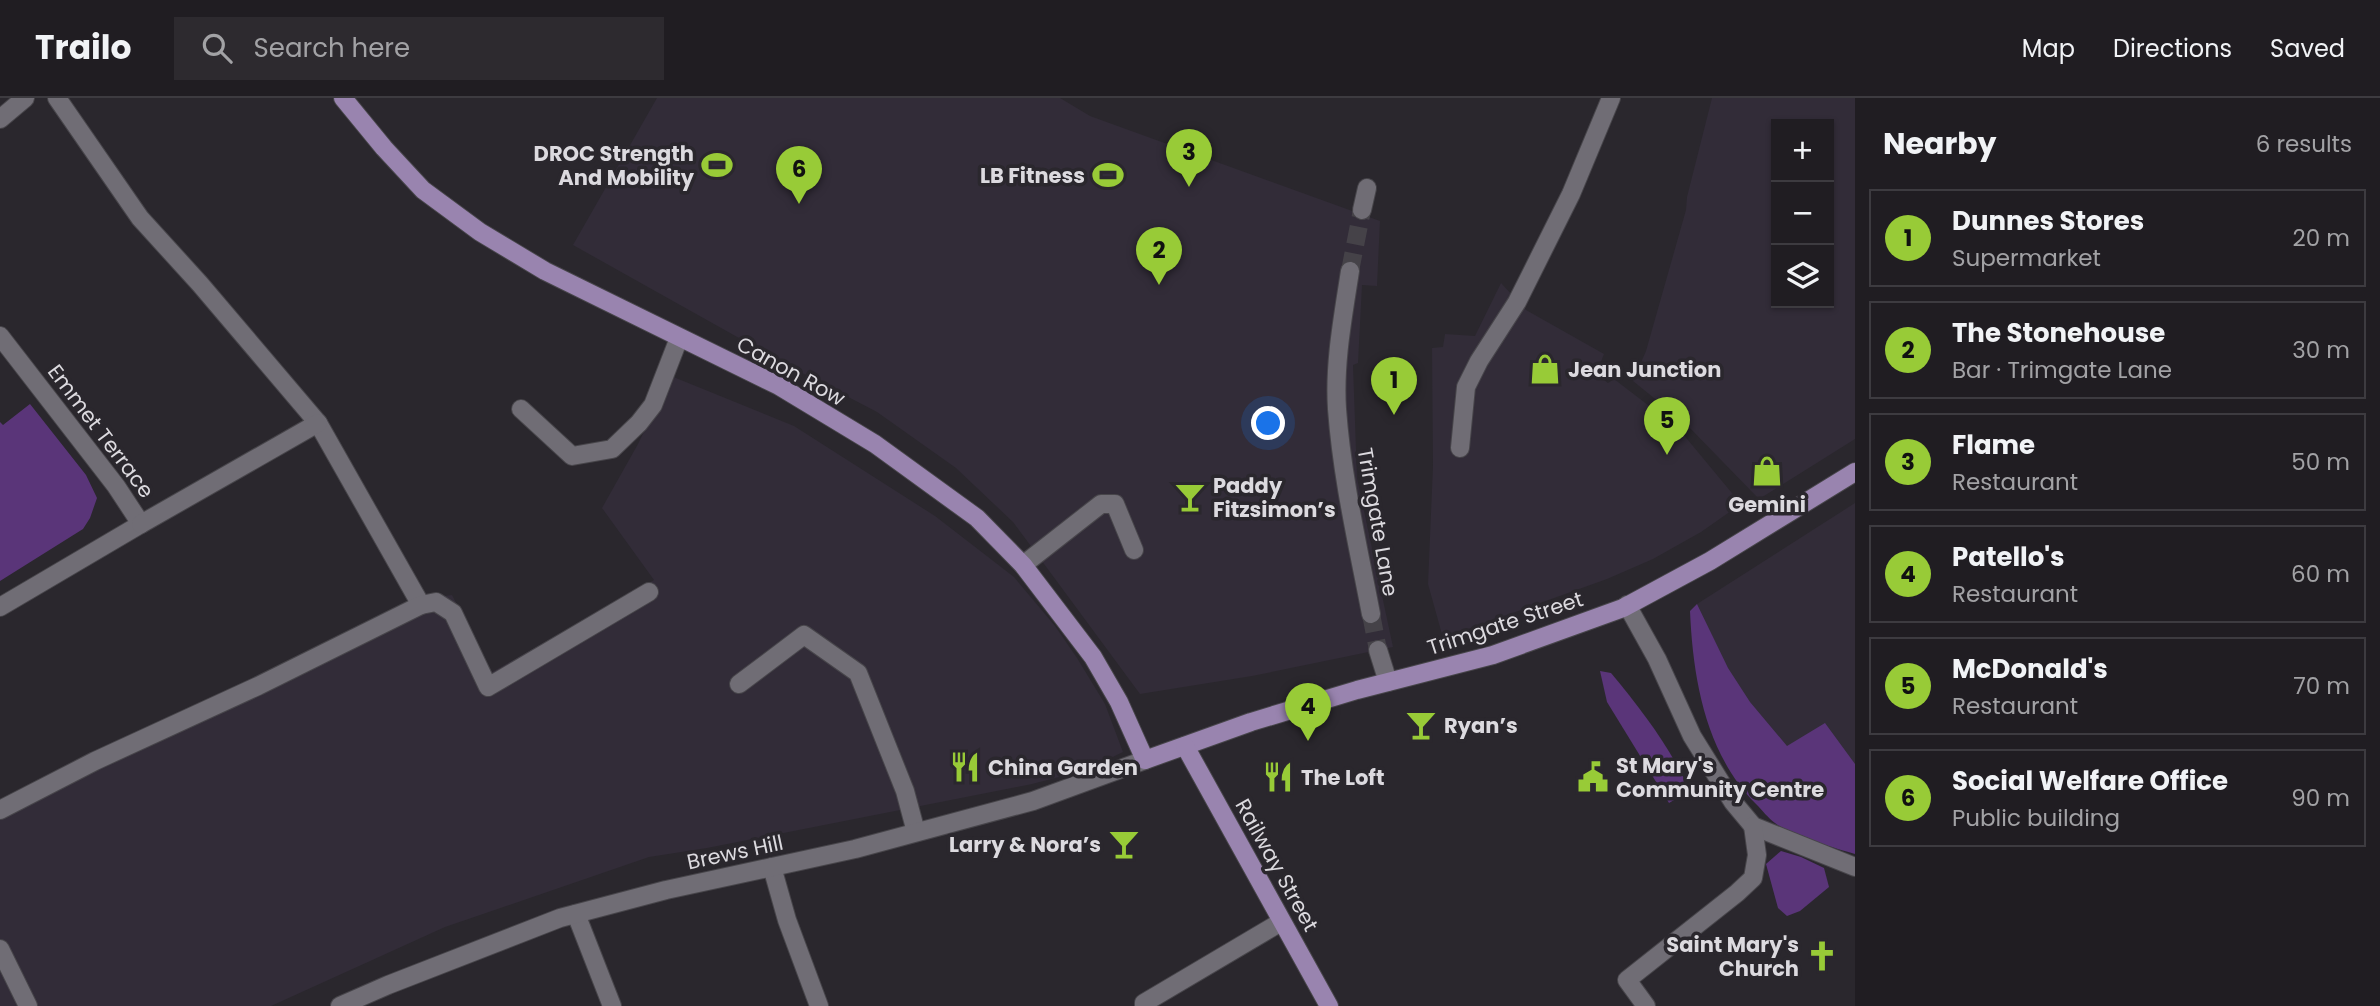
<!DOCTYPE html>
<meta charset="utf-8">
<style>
:root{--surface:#201d22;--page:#2d2a2f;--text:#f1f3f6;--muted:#a2a2a5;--line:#3d3b40;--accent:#98cb37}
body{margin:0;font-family:Poppins,sans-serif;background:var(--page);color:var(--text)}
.controls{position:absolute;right:21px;top:21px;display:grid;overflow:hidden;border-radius:0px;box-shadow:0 2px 5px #0004}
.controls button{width:63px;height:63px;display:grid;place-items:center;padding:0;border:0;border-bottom:2px solid var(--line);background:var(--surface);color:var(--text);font:35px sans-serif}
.you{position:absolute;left:1269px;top:326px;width:24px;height:24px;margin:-18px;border:5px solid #fff;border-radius:50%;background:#1a73e8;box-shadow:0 0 0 10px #1a73e833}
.badge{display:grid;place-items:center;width:46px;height:46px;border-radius:50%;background:var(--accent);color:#111;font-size:23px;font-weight:700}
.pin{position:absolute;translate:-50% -58px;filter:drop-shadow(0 2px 4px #0008)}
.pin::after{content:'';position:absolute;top:37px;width:24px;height:21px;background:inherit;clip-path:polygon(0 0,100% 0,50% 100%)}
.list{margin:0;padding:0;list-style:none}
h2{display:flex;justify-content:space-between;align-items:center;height:91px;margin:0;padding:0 28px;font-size:30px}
h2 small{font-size:23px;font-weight:400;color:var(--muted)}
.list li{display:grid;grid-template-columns:46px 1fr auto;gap:21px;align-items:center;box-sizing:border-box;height:98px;margin:0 14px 14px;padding:0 14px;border:2px solid var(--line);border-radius:0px}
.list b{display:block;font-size:26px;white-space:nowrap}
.list p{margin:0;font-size:23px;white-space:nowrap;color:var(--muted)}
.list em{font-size:23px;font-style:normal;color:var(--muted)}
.icon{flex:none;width:38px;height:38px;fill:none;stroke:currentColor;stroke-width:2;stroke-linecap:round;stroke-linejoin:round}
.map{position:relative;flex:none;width:1855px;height:908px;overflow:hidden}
header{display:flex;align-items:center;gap:42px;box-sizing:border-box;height:98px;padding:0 35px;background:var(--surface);border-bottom:2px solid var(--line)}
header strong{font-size:33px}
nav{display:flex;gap:38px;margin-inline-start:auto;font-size:24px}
.search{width:490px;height:63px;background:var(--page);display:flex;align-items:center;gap:18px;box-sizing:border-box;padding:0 24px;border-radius:0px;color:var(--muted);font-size:26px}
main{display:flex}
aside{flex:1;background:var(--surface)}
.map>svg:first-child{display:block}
</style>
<header>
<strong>Trailo</strong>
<div class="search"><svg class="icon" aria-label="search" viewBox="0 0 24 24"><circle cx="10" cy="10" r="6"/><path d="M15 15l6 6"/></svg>Search here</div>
<nav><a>Map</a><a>Directions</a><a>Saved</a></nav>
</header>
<main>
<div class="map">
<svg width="1855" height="908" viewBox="0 0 1855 908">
<rect width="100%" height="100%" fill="#2a272d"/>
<g fill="#322c38" fill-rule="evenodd">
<path d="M657 0H1060L1090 18 1380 123 1377 188 1362 187 1358 265 1353 267 1357 380 1393 549 1252 578 1140 596 1013 424 956 370 877 314 787 267 573 147Z"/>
<path d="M1712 0H1855V341L1759 401 1686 326 1633 283 1646 253 1686 112 1687 99ZM1776 26H1829V205H1776Z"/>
<path d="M1501 185 1526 212 1604 256 1596 276 1608 285 1614 281 1678 330 1741 406 1701 434 1653 461 1607 481 1443 540 1428 486 1433 368 1432 250 1443 249 1445 236 1475 238Z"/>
<path d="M671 278 794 328 935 418 1014 479 1055 528 1077 560 1105 606 1123 654 1086 672 1032 686 707 750 649 759 445 829 271 908H0V703L242 589 413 502 452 497 492 574 654 482 602 410 638 346Z"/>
<path d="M1855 405V668L1785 653 1743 604 1697 506Z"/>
</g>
<g fill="#5a3579">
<path d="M30 306 86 377 97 400 90 420 83 431 0 483V324L3 327Z"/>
<path d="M1697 506 1728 570 1750 604 1787 648 1825 625 1855 666V756C1834 750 1792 738 1775 725 1768 720 1762 712 1756 706 1706 656 1693 582 1690 513Z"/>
<path d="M1600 573 1611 575C1640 610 1668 646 1687 687L1679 699 1669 705 1607 604Z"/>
<path d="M1781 753 1801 759 1824 770 1829 789 1800 813 1787 818 1778 810 1766 766Z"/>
</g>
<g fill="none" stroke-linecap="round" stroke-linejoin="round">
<g stroke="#454248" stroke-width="18" stroke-dasharray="18 9" stroke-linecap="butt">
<path d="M1350 173 1362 112"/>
<path d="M1371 516 1378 552"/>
</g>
<g stroke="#47454a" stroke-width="20">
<g id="minor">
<path d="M57 0 140 120 200 186 318 325 421 507"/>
<path d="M0 21 25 0"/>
<path d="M1362 112 1367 90"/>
<path d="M1350 173C1343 219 1334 265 1337 311 1342 380 1358 448 1371 516"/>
<path d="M0 238 116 388 141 426 0 509"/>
<path d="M521 311 572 358 612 351 639 325 653 307 679 240"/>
<path d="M1460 350 1466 289 1479 263 1517 204 1571 96 1611 0"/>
<path d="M141 426 318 325"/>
<path d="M1023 467 1101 406H1115L1134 452"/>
<path d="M1627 507 1657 561 1692 638 1733 704 1753 728 1855 769"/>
<path d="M1378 552 1388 584"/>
<path d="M739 586 804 537 858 575 905 693 916 734"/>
<path d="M0 712 95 663 258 588 421 507 436 504 453 515 488 589 649 494"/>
<path d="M772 769 787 822 819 908"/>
<path d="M576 816 612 908"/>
<path d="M0 851 28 908"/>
<path d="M340 908 388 887 560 820 666 792 855 751 1033 703 1145 662"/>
<path d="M1144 908V905L1281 824"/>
<path d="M1646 908 1627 882 1737 795 1753 780 1757 757 1753 728"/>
</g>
</g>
<g stroke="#47454a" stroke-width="20">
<g id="major">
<path d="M343 0 384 50 423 92 480 134 545 173 779 288 875 346 977 420 1023 467 1093 559 1119 604 1145 662 1251 624 1357 592 1493 557 1623 510 1710 463 1855 374"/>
<path d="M1185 648 1329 908"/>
</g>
</g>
<use href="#minor" stroke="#706d75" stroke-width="18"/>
<use href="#major" stroke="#9984af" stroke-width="18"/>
</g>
<defs>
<g id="stadium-bare" transform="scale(2.415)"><path d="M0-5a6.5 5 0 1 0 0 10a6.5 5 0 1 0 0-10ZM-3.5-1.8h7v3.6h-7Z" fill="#98cb37" stroke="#2a272d" stroke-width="2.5" paint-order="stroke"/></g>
<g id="shop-bare" transform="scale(2.415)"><path d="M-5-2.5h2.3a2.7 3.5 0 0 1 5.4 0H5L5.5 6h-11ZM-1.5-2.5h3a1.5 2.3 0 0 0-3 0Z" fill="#98cb37" stroke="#2a272d" stroke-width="2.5" paint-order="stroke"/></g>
<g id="bar-bare" transform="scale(2.415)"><path d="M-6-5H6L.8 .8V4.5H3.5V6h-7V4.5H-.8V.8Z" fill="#98cb37" stroke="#2a272d" stroke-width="2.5" paint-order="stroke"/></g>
<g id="restaurant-bare" transform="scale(2.415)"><path d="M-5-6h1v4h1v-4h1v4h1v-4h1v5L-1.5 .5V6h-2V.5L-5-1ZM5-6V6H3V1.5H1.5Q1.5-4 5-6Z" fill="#98cb37" stroke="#2a272d" stroke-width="2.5" paint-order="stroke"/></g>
<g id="civic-bare" transform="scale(2.415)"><path d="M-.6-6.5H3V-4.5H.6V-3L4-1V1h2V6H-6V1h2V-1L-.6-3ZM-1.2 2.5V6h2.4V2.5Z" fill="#98cb37" stroke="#2a272d" stroke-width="2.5" paint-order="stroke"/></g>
<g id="church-bare" transform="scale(2.415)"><path d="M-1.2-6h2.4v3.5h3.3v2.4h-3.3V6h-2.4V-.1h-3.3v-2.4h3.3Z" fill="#98cb37" stroke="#2a272d" stroke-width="2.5" paint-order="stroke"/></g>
</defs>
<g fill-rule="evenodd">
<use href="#stadium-bare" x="717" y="67"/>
<use href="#stadium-bare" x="1108" y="77"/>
<use href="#shop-bare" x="1545" y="271"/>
<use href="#shop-bare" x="1767" y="373"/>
<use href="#bar-bare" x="1190" y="399"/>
<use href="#bar-bare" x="1421" y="627"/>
<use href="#restaurant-bare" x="965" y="669"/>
<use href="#restaurant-bare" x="1278" y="679"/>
<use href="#civic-bare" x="1593" y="679"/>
<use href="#bar-bare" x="1124" y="746"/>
<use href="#church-bare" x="1822" y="858"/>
</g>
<g text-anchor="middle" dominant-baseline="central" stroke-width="7" stroke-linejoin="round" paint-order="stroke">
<g font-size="21" font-weight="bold" fill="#dcdadf" stroke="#2a272d" text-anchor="start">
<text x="694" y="55" text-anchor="end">DROC Strength<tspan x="694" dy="24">And Mobility</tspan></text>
<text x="1085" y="77" text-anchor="end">LB Fitness</text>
<text x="1568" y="271">Jean Junction</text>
<text x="1213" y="387">Paddy<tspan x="1213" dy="24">Fitzsimon’s</tspan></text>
<text x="1767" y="406" text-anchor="middle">Gemini</text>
<text x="1444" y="627">Ryan’s</text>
<text x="1616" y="667">St Mary's<tspan x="1616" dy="24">Community Centre</tspan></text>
<text x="988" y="669">China Garden</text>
<text x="1301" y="679">The Loft</text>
<text x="1101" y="746" text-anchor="end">Larry &amp; Nora’s</text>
<text x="1799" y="846" text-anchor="end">Saint Mary's<tspan x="1799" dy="24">Church</tspan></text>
</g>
<g font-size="21" fill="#dcdadf" stroke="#2a272d">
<text transform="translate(791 273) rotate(29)">Canon Row</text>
<text transform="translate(101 333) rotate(53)">Emmet Terrace</text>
<text transform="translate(1378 424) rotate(80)">Trimgate Lane</text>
<text transform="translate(1505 525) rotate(-18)">Trimgate Street</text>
<text transform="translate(735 754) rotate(-12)">Brews Hill</text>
<text transform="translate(1277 767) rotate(61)">Railway Street</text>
</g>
</g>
</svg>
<div class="controls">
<button>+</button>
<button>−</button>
<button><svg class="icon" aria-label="layers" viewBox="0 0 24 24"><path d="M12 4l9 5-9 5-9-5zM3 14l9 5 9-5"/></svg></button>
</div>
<div class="you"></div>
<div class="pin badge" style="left:1394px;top:317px">1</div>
<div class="pin badge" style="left:1159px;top:187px">2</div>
<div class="pin badge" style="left:1189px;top:89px">3</div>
<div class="pin badge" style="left:1308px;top:643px">4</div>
<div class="pin badge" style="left:1667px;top:357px">5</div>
<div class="pin badge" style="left:799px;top:106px">6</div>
</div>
<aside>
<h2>Nearby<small>6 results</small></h2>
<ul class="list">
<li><span class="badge">1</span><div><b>Dunnes Stores</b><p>Supermarket</p></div><em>20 m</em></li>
<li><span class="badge">2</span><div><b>The Stonehouse</b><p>Bar · Trimgate Lane</p></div><em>30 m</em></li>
<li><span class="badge">3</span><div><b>Flame</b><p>Restaurant</p></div><em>50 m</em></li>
<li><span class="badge">4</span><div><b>Patello's</b><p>Restaurant</p></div><em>60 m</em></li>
<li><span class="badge">5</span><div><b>McDonald's</b><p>Restaurant</p></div><em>70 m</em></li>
<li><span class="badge">6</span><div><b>Social Welfare Office</b><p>Public building</p></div><em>90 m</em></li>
</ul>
</aside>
</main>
